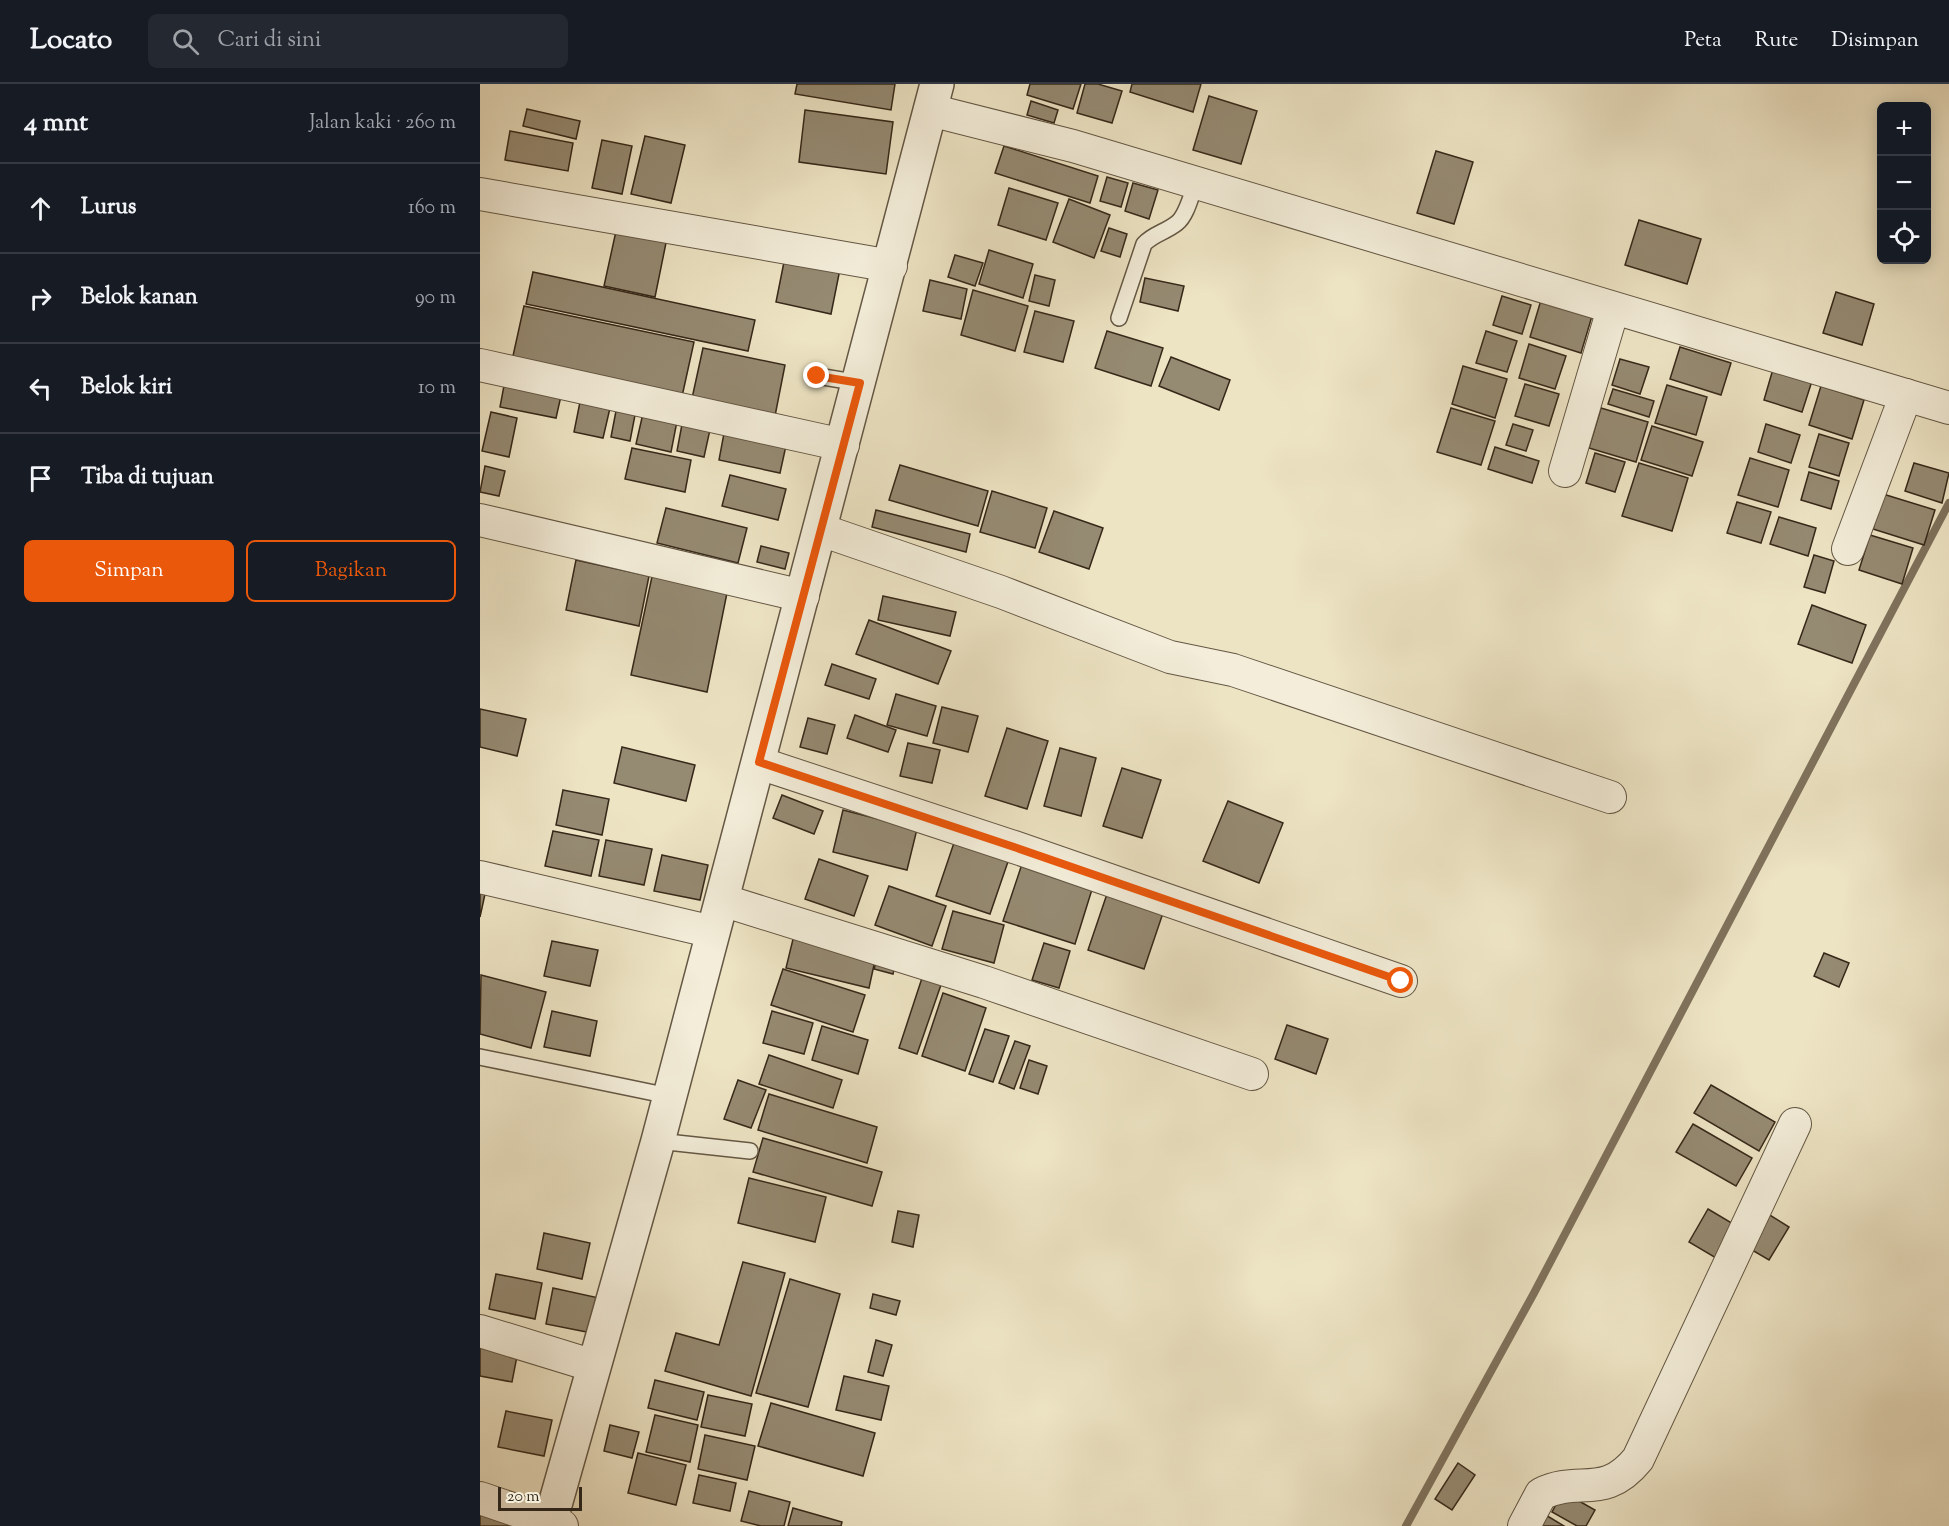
<!DOCTYPE html>
<html lang="id">
<meta charset="utf-8">
<style>
:root{--surface:#171b24;--page:#242831;--text:#f1f3f6;--muted:#9ea1a6;--line:#363941;--accent:#ea580c}
body{margin:0;font-family:"Sorts Mill Goudy",serif;background:var(--page);color:var(--text)}
.controls{position:absolute;right:18px;top:18px;display:grid;overflow:hidden;border-radius:9px;box-shadow:0 3px 15px #0003}
.controls button{width:54px;height:54px;display:grid;place-items:center;padding:0;border:0;border-bottom:2px solid var(--line);background:var(--surface);color:var(--text);font:30px sans-serif}
.scale{position:absolute;left:18px;bottom:15px;width:84px;box-sizing:border-box;padding-left:6px;border:3px solid #362819;border-top:0;font-size:16px;line-height:21px;white-space:nowrap;color:#362819;-webkit-text-stroke:4px #f3edd9;paint-order:stroke}
.stop{position:absolute;width:18px;height:18px;margin:-14px;border:4px solid #ea580c;border-radius:50%;background:#fff}
.stop.end{background:#ea580c;border-color:#fff;box-shadow:0 2px 6px #0008}
.list{margin:0;padding:0;list-style:none}
h2{display:flex;justify-content:space-between;align-items:center;height:78px;margin:0;padding:0 24px;font-size:26px}
h2 small{font-size:20px;font-weight:400;color:var(--muted)}
.list li{display:grid;grid-template-columns:39px 1fr auto;gap:18px;align-items:center;box-sizing:border-box;height:90px;padding:0 24px;border-top:2px solid var(--line)}
.list b{display:block;font-size:22px;white-space:nowrap}
.list em{font-size:20px;font-style:normal;color:var(--muted)}
.actions{display:flex;gap:12px;padding:18px 24px}
.actions a{flex:1;padding:14px 0;border:2px solid var(--accent);border-radius:9px;text-align:center;font-size:21px;color:var(--accent)}
.actions .main{background:var(--accent);color:#fff}
.icon{flex:none;width:33px;height:33px;fill:none;stroke:currentColor;stroke-width:2;stroke-linecap:round;stroke-linejoin:round}
.map{position:relative;flex:none;width:1469px;height:1442px;overflow:hidden}
header{display:flex;align-items:center;gap:36px;box-sizing:border-box;height:84px;padding:0 30px;background:var(--surface);border-bottom:2px solid var(--line)}
header strong{font-size:28px}
nav{display:flex;gap:33px;margin-inline-start:auto;font-size:21px}
.search{width:420px;height:54px;background:var(--page);display:flex;align-items:center;gap:15px;box-sizing:border-box;padding:0 21px;border-radius:9px;color:var(--muted);font-size:22px}
main{display:flex}
aside{flex:1;background:var(--surface)}
.map>svg:first-child{display:block}
</style>
<header>
<strong>Locato</strong>
<div class="search"><svg class="icon" aria-label="search" viewBox="0 0 24 24"><circle cx="10" cy="10" r="6"/><path d="M15 15l6 6"/></svg>Cari di sini</div>
<nav><a>Peta</a><a>Rute</a><a>Disimpan</a></nav>
</header>
<main>
<aside>
<h2>4 mnt<small>Jalan kaki · 260 m</small></h2>
<ul class="list">
<li><svg class="icon" aria-label="ahead" viewBox="0 0 24 24"><path d="M12 20V5M6 11l6-6 6 6"/></svg><div><b>Lurus</b></div><em>160 m</em></li>
<li><svg class="icon" aria-label="right" viewBox="0 0 24 24"><path d="M7 20v-9h11M14 6l5 5-5 5"/></svg><div><b>Belok kanan</b></div><em>90 m</em></li>
<li><svg class="icon" aria-label="left" viewBox="0 0 24 24"><path d="M17 20v-9H6M10 6l-5 5 5 5"/></svg><div><b>Belok kiri</b></div><em>10 m</em></li>
<li><svg class="icon" aria-label="arrive" viewBox="0 0 24 24"><path d="M6 21V4h12l-3 4 3 4H6"/></svg><div><b>Tiba di tujuan</b></div></li>
</ul>
<div class="actions"><a class="main">Simpan</a><a>Bagikan</a></div>
</aside>
<div class="map">
<svg width="1469" height="1442" viewBox="0 0 1469 1442">
<rect width="100%" height="100%" fill="#ede4c4"/>
<filter id="stains"><feTurbulence type="fractalNoise" baseFrequency=".00333" numOctaves="4"/><feColorMatrix values="0 0 0 0 .2 0 0 0 0 .09 0 0 0 0 .02 0 0 0 .5 -.17"/></filter>
<radialGradient id="worn" r=".72"><stop offset=".6" stop-color="#630" stop-opacity="0"/><stop offset="1" stop-color="#630" stop-opacity=".3"/></radialGradient>
<g fill="none" stroke-linecap="round" stroke-linejoin="round">
<path stroke="#7f725d" stroke-width="8" d="M926 1442 1054 1209 1469 419"/>
</g>
<g fill="#958a72" stroke="#362819" stroke-width="1.5">
<path d="M317 0H415L411 26 315 10Z"/>
<path d="M550 0H601L593 25 547 11Z"/>
<path d="M605 0H618L642 7 632 39 597 29Z"/>
<path d="M652 0H721L713 28 650 8Z"/>
<path d="M729 12 777 27 761 80 713 66Z"/>
<path d="M551 17 578 26 574 39 547 31Z"/>
<path d="M47 25 100 37 96 55 43 42Z"/>
<path d="M325 26 413 38 406 90 319 78Z"/>
<path d="M30 47 93 59 88 87 25 76Z"/>
<path d="M165 52 205 61 191 119 151 110Z"/>
<path d="M122 56 152 62 142 110 112 104Z"/>
<path d="M524 62 618 92 610 119 515 89Z"/>
<path d="M956 67 993 78 974 140 937 129Z"/>
<path d="M627 93 648 99 641 123 620 117Z"/>
<path d="M653 99 678 106 669 135 645 127Z"/>
<path d="M529 104 578 119 566 156 518 141Z"/>
<path d="M589 115 630 131 614 174 573 158Z"/>
<path d="M1159 136 1221 155 1207 200 1145 181Z"/>
<path d="M138 138 188 149 175 213 124 202Z"/>
<path d="M629 144 647 150 640 173 621 167Z"/>
<path d="M509 166 553 180 543 214 499 200Z"/>
<path d="M475 171 503 179 495 202 468 193Z"/>
<path d="M305 173 360 185 351 230 296 218Z"/>
<path d="M53 188 275 236 268 267 46 220Z"/>
<path d="M555 191 575 196 569 222 549 217Z"/>
<path d="M665 194 704 202 698 227 660 218Z"/>
<path d="M450 196 487 205 481 235 443 227Z"/>
<path d="M493 206 548 222 535 267 481 251Z"/>
<path d="M1356 208 1394 220 1382 261 1343 249Z"/>
<path d="M1022 212 1051 221 1042 250 1013 241Z"/>
<path d="M1061 216 1112 232 1101 269 1050 253Z"/>
<path d="M44 222 214 258 201 317 31 281Z"/>
<path d="M555 227 594 237 583 278 544 268Z"/>
<path d="M627 247 683 264 671 302 615 284Z"/>
<path d="M1006 247 1037 257 1027 288 996 279Z"/>
<path d="M1049 260 1086 272 1075 305 1039 294Z"/>
<path d="M1200 263 1251 279 1241 311 1190 295Z"/>
<path d="M223 264 305 281 294 337 211 319Z"/>
<path d="M691 273 750 296 739 326 679 302Z"/>
<path d="M1140 275 1169 283 1160 310 1132 301Z"/>
<path d="M983 282 1027 295 1015 334 972 320Z"/>
<path d="M1293 285 1332 297 1322 328 1284 316Z"/>
<path d="M26 291 83 303 76 334 20 323Z"/>
<path d="M1045 300 1079 310 1069 342 1035 332Z"/>
<path d="M1187 301 1227 313 1216 351 1175 339Z"/>
<path d="M1341 302 1384 316 1372 355 1329 341Z"/>
<path d="M1133 305 1174 317 1169 333 1128 320Z"/>
<path d="M100 318 130 324 123 354 94 348Z"/>
<path d="M971 324 1015 337 1001 381 957 368Z"/>
<path d="M1121 324 1168 338 1156 378 1109 364Z"/>
<path d="M164 325 198 332 191 368 156 360Z"/>
<path d="M136 327 155 331 150 357 131 353Z"/>
<path d="M11 328 37 334 29 373 2 367Z"/>
<path d="M203 335 231 341 224 373 197 367Z"/>
<path d="M1033 340 1053 346 1046 367 1026 361Z"/>
<path d="M1286 340 1320 351 1311 379 1278 368Z"/>
<path d="M1172 342 1223 358 1212 392 1161 376Z"/>
<path d="M245 344 307 357 300 389 239 376Z"/>
<path d="M1339 350 1369 359 1359 392 1329 383Z"/>
<path d="M1015 363 1059 377 1052 399 1008 385Z"/>
<path d="M152 364 211 376 205 408 145 395Z"/>
<path d="M1115 369 1145 378 1135 408 1106 399Z"/>
<path d="M1270 374 1309 386 1298 423 1258 411Z"/>
<path d="M1159 379 1208 394 1192 447 1142 432Z"/>
<path d="M1434 379 1469 389 1462 419 1425 407Z"/>
<path d="M420 381 508 407 498 442 409 416Z"/>
<path d="M5 382 25 387 19 412 0 408Z"/>
<path d="M1329 388 1359 397 1351 425 1321 416Z"/>
<path d="M250 391 306 405 298 436 242 422Z"/>
<path d="M512 407 567 424 555 464 500 448Z"/>
<path d="M1403 410 1455 426 1444 461 1393 445Z"/>
<path d="M1257 418 1291 428 1281 459 1247 449Z"/>
<path d="M186 424 267 444 258 479 177 459Z"/>
<path d="M396 426 490 450 486 468 392 443Z"/>
<path d="M574 427 623 444 609 485 559 468Z"/>
<path d="M1299 433 1336 444 1328 472 1290 460Z"/>
<path d="M1390 451 1433 464 1422 500 1379 486Z"/>
<path d="M281 462 309 469 305 485 277 478Z"/>
<path d="M1334 471 1354 477 1345 509 1324 503Z"/>
<path d="M96 476 169 492 159 542 86 526Z"/>
<path d="M173 488 248 504 227 608 151 591Z"/>
<path d="M403 512 476 528 470 552 398 536Z"/>
<path d="M1332 521 1386 541 1372 579 1318 560Z"/>
<path d="M389 536 471 567 458 600 376 570Z"/>
<path d="M352 580 396 595 389 615 345 601Z"/>
<path d="M416 610 456 622 447 652 407 641Z"/>
<path d="M462 623 498 632 488 668 453 659Z"/>
<path d="M0 625 46 635 37 672 0 663Z"/>
<path d="M375 631 416 646 408 668 367 654Z"/>
<path d="M328 634 355 641 347 670 320 663Z"/>
<path d="M527 644 568 657 547 725 505 712Z"/>
<path d="M428 659 460 666 452 699 420 692Z"/>
<path d="M142 663 215 681 206 717 134 699Z"/>
<path d="M580 664 616 674 601 732 564 722Z"/>
<path d="M642 684 681 696 662 754 623 742Z"/>
<path d="M83 706 129 715 122 751 76 741Z"/>
<path d="M302 711 343 727 334 750 293 734Z"/>
<path d="M748 717 803 739 779 799 723 777Z"/>
<path d="M363 726 437 745 427 786 353 768Z"/>
<path d="M73 747 119 756 111 792 65 782Z"/>
<path d="M478 747 532 766 510 830 456 812Z"/>
<path d="M126 756 172 765 164 801 119 792Z"/>
<path d="M182 771 228 781 220 816 174 807Z"/>
<path d="M339 775 388 792 374 832 325 815Z"/>
<path d="M543 777 614 799 595 860 523 837Z"/>
<path d="M0 799 7 801 0 833Z"/>
<path d="M409 802 466 822 452 862 395 841Z"/>
<path d="M627 810 683 829 664 885 608 866Z"/>
<path d="M473 827 524 841 514 879 462 865Z"/>
<path d="M315 847 397 867 389 904 306 884Z"/>
<path d="M72 857 118 866 110 902 64 892Z"/>
<path d="M564 859 590 867 579 904 552 896Z"/>
<path d="M399 869 417 873 413 890 394 885Z"/>
<path d="M1344 869 1369 879 1359 903 1334 892Z"/>
<path d="M303 885 385 911 373 948 291 921Z"/>
<path d="M1 891 66 908 51 964 0 950Z"/>
<path d="M443 891 462 898 437 970 419 964Z"/>
<path d="M463 909 506 924 485 987 442 972Z"/>
<path d="M72 927 117 937 110 972 64 963Z"/>
<path d="M292 927 333 939 324 970 283 959Z"/>
<path d="M807 941 848 955 836 990 795 975Z"/>
<path d="M342 942 388 956 378 990 332 976Z"/>
<path d="M505 945 529 952 513 998 489 990Z"/>
<path d="M535 957 550 962 534 1005 519 999Z"/>
<path d="M289 971 362 996 353 1024 279 1000Z"/>
<path d="M549 976 567 982 558 1010 540 1004Z"/>
<path d="M258 996 286 1006 271 1044 244 1035Z"/>
<path d="M1231 1001 1295 1038 1279 1067 1214 1029Z"/>
<path d="M289 1010 397 1043 387 1079 278 1046Z"/>
<path d="M1213 1040 1272 1074 1256 1102 1196 1068Z"/>
<path d="M283 1054 402 1088 392 1122 273 1088Z"/>
<path d="M269 1094 346 1113 335 1158 258 1139Z"/>
<path d="M1228 1125 1255 1141 1236 1174 1209 1158Z"/>
<path d="M1280 1125 1309 1143 1289 1176 1260 1159Z"/>
<path d="M418 1127 439 1131 433 1163 412 1158Z"/>
<path d="M64 1149 110 1159 102 1195 57 1185Z"/>
<path d="M263 1178 305 1189 271 1312 185 1287 196 1249 239 1261Z"/>
<path d="M16 1190 62 1199 55 1235 9 1225Z"/>
<path d="M310 1195 360 1210 328 1323 276 1309Z"/>
<path d="M73 1204 119 1214 112 1249 66 1240Z"/>
<path d="M393 1210 420 1217 416 1231 390 1224Z"/>
<path d="M0 1255 39 1262 32 1298 0 1292Z"/>
<path d="M396 1256 412 1261 403 1292 388 1288Z"/>
<path d="M364 1292 409 1302 401 1336 356 1326Z"/>
<path d="M175 1296 224 1308 217 1336 168 1324Z"/>
<path d="M228 1311 272 1320 265 1352 221 1343Z"/>
<path d="M291 1319 395 1349 383 1392 278 1362Z"/>
<path d="M26 1327 72 1336 64 1372 18 1363Z"/>
<path d="M175 1331 218 1341 210 1378 166 1368Z"/>
<path d="M130 1341 159 1348 152 1374 124 1367Z"/>
<path d="M225 1351 275 1362 267 1396 218 1385Z"/>
<path d="M158 1369 206 1381 196 1421 148 1409Z"/>
<path d="M978 1379 995 1391 972 1426 955 1415Z"/>
<path d="M219 1391 256 1399 250 1427 213 1419Z"/>
<path d="M269 1407 310 1418 304 1442H281L261 1437Z"/>
<path d="M1083 1408 1115 1426 1106 1442H1097L1072 1428Z"/>
<path d="M0 1424 31 1430 28 1442H0Z"/>
<path d="M313 1424 362 1438 361 1442H308Z"/>
<path d="M1064 1430 1084 1442H1057Z"/>
</g>
<g fill="none" stroke-linecap="round" stroke-linejoin="round">
<g stroke="#645744" stroke-width="18">
<g id="service">
<path d="M639 234 664 160C673 150 686 148 697 139 707 131 711 111 716 99"/>
<path d="M337 292 380 299"/>
<path d="M0 973 189 1012"/>
<path d="M178 1057 270 1067"/>
</g>
</g>
<g stroke="#645744" stroke-width="34">
<g id="minor">
<path d="M450 26 593 62 1469 324"/>
<path d="M0 110 411 182"/>
<path d="M0 281 363 361"/>
<path d="M1085 387 1133 225"/>
<path d="M0 436 323 512"/>
<path d="M341 446 521 508 690 573 753 586 1130 713"/>
<path d="M1368 465 1426 311"/>
<path d="M279 679 534 763 921 897"/>
<path d="M0 793 233 848"/>
<path d="M242 816 504 898 772 990"/>
<path d="M0 1247 114 1282"/>
<path d="M0 1414 82 1442"/>
<path d="M1044 1442 1061 1410C1099 1391 1124 1417 1158 1375L1315 1040"/>
</g>
</g>
<g stroke="#645744" stroke-width="36">
<path id="tertiary" d="M69 1442 178 1057 457 0"/>
</g>
<use href="#service" stroke="#f3edd9" stroke-width="15"/>
<use href="#minor" stroke="#f3edd9" stroke-width="32"/>
<use href="#tertiary" stroke="#f3edd9" stroke-width="33"/>
</g>
<g fill="none" stroke-linecap="round" stroke-linejoin="round">
<path stroke="#ea580c" stroke-width="8" d="M337 292 380 299 279 678 534 763 921 897"/>
</g>
<rect width="100%" height="100%" filter="url(#stains)"/>
<rect width="100%" height="100%" fill="url(#worn)"/>
</svg>
<div class="controls">
<button>+</button>
<button>−</button>
<button><svg class="icon" aria-label="locate" viewBox="0 0 24 24"><circle cx="12" cy="12" r="6"/><path d="M12 2v4M12 18v4M2 12h4M18 12h4"/></svg></button>
</div>
<div class="scale">20 m</div>
<div class="stop" style="left:921px;top:897px"></div>
<div class="stop end" style="left:337px;top:292px"></div>
</div>
</main>
